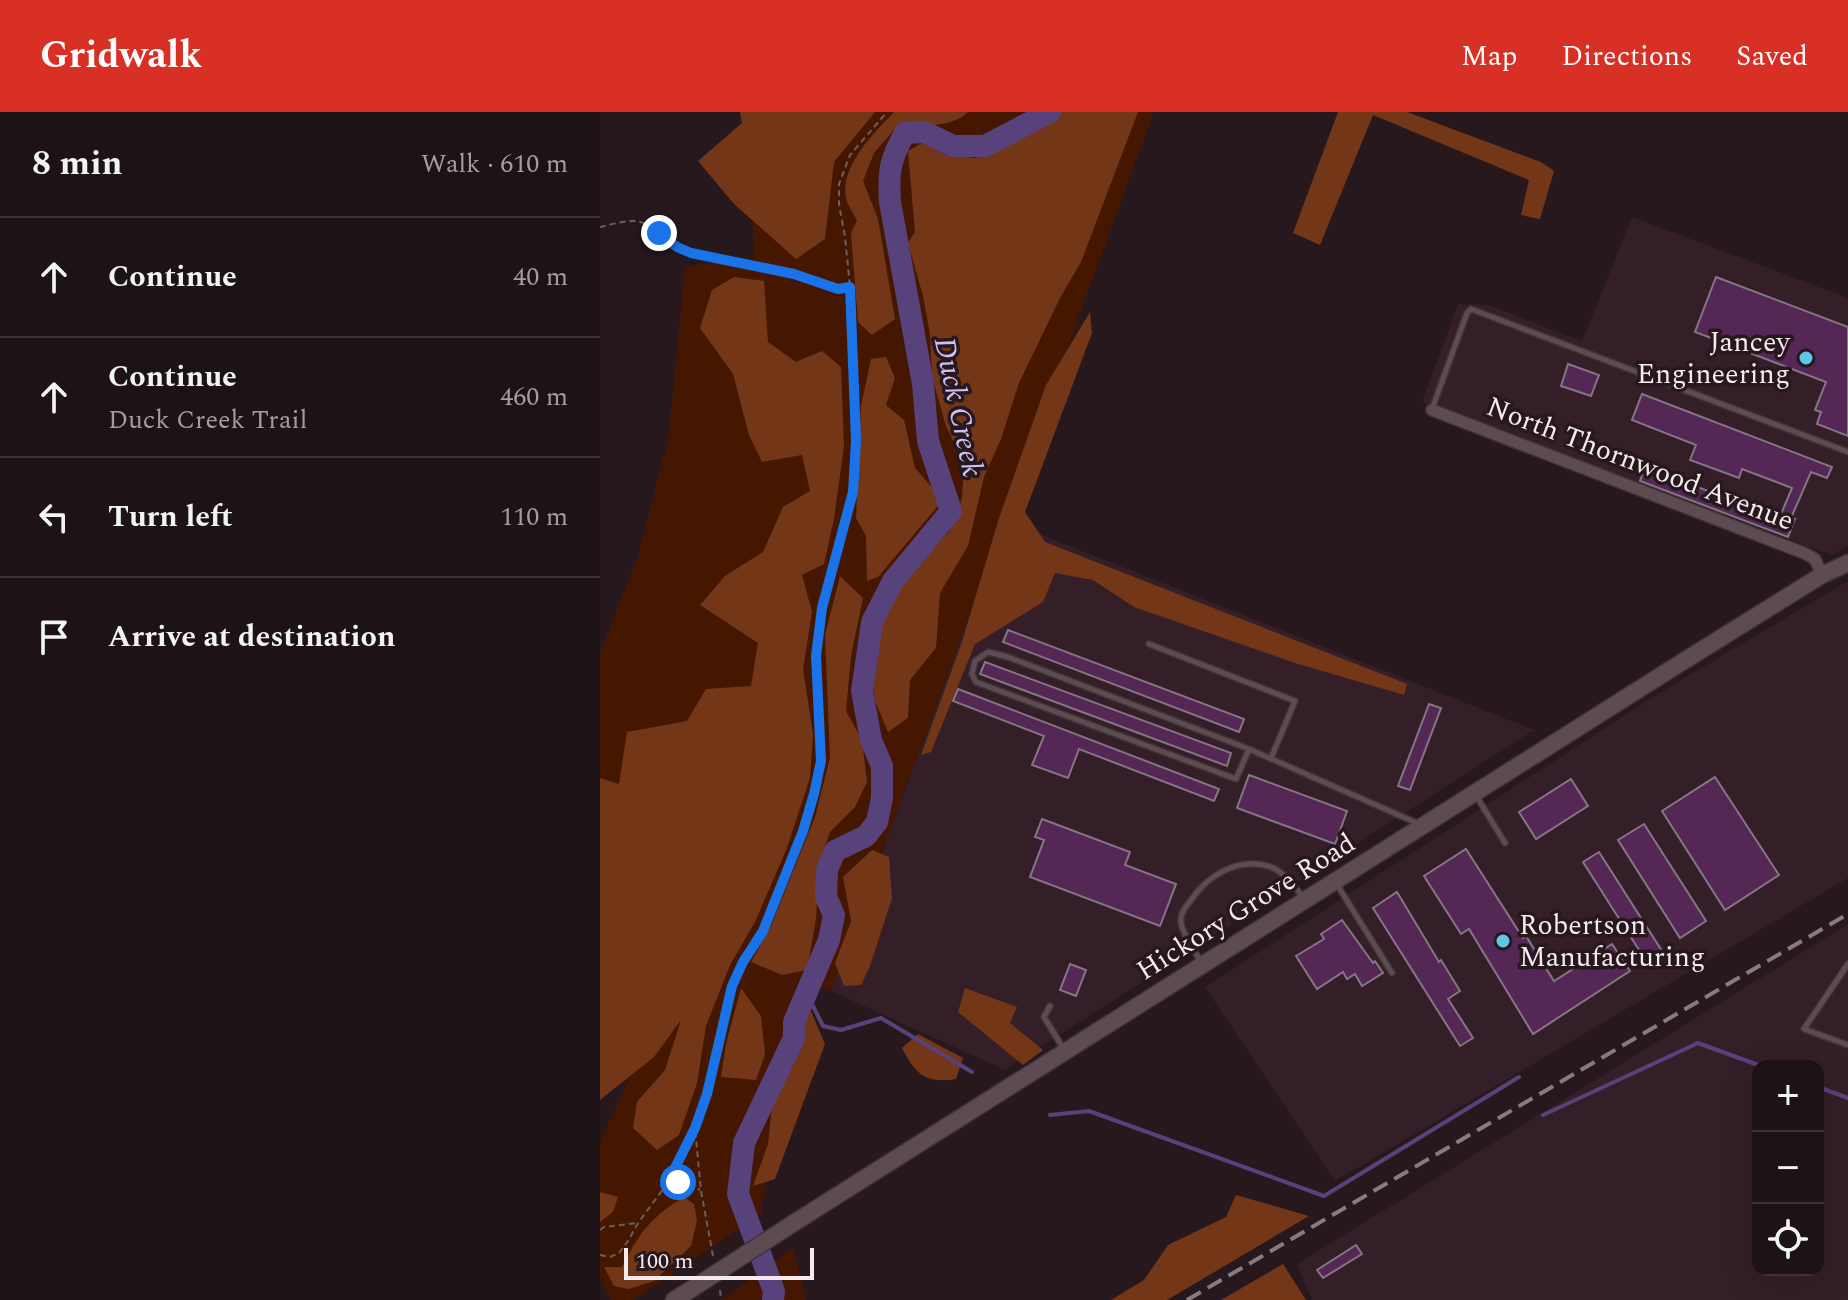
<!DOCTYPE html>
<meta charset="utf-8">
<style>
:root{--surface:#1d1216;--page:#251b1f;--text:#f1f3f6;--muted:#a09ea1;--line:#3b3235;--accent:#d93025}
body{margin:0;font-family:Spectral,serif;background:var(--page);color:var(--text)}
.controls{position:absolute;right:24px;bottom:24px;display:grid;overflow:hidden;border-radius:16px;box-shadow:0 8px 32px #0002}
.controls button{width:72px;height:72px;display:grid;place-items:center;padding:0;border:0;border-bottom:2px solid var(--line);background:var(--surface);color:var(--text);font:40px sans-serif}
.scale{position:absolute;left:24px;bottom:20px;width:190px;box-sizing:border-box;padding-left:8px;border:4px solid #f5eaee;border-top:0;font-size:22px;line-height:28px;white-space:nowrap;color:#f5eaee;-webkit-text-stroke:6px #27181e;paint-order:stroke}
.stop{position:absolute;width:24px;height:24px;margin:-18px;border:6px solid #1a73e8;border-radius:50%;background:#fff}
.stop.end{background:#1a73e8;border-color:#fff;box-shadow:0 2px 8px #0008}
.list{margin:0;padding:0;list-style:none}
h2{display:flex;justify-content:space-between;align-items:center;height:104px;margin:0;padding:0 32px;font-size:34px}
h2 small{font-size:26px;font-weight:400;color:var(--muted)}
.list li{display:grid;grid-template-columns:52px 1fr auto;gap:24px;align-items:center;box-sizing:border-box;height:120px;padding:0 32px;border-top:2px solid var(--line)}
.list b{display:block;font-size:30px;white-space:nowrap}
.list p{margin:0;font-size:26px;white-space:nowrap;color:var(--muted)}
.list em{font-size:26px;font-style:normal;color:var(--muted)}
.icon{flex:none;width:44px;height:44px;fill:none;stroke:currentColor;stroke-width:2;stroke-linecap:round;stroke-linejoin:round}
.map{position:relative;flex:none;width:1248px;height:1188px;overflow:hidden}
header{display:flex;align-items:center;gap:48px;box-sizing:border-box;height:112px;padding:0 40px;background:var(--accent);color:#fff}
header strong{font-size:38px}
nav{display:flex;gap:44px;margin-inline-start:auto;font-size:28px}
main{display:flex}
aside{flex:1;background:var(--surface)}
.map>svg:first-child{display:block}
</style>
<header>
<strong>Gridwalk</strong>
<nav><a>Map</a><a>Directions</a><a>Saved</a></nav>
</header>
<main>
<aside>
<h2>8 min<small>Walk · 610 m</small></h2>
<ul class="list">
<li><svg class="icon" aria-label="ahead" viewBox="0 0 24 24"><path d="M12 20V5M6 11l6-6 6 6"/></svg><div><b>Continue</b></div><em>40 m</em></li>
<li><svg class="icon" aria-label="ahead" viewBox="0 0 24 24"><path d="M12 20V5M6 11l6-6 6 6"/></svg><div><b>Continue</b><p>Duck Creek Trail</p></div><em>460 m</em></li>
<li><svg class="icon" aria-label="left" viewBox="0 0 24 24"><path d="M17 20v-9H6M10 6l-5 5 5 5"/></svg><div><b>Turn left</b></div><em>110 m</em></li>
<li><svg class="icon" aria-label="arrive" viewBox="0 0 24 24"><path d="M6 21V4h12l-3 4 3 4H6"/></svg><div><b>Arrive at destination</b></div></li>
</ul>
</aside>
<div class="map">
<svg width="1248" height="1188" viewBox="0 0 1248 1188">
<rect width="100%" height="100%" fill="#27181e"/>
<g fill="#341e27" fill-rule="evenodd">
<path d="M1032 105 1248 186V434L1231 443 822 290 858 192 888 193 982 229Z"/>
<path d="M404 408 934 618 405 958 231 879Z"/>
<path d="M1248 469V766L735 1069 605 875 1061 580Z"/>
<path d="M1248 812V1188H712L697 1152ZM1158 954H1218V1158H1158Z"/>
</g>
<g fill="#451700">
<path d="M194 0H554L231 879 199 868 189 896 161 1102 33 1188H11L0 1168V1031L76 862 0 829V541L38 444 68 328 85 154 153 146 152 60Z"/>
<path d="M193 1135 206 1188H122Z"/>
</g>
<g fill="#733718">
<path d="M140 0H275L234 50 225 127 196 147 134 92 98 49 142 11Z"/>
<path d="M294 0H368C353 16 320 14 300 11L274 41 263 69 278 107 295 207 272 223 258 210 251 121 257 109C254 102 248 94 246 86 240 54 274 21 294 0Z"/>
<path d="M454 0H538L481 150 460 186 419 271 401 327 384 365 368 434 340 481 336 536 310 568 308 606 288 620 275 589 271 558 275 528 285 498 305 463 349 420 362 386 364 352 346 314 332 265 330 222 323 184 308 131 315 120 308 39 322 31 345 43 376 46Z"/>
<path d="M738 0H807L941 50 954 59 940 107 921 103 929 68 773 3 720 133 693 121Z"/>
<path d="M134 165 164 169 168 230 196 250 222 239 241 255 244 334 234 407 224 452 202 463 212 500 203 557 213 622 210 666 187 736 155 810 130 853 106 914 97 971 79 1023 57 1038 33 1016 37 990 65 958 81 908 54 945 0 988V666L19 672 27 620 87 609 106 577 151 574 158 531 100 493 125 464 163 440 183 395 210 379 202 343 162 350 149 323 133 262 100 216 112 178Z"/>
<path d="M490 200 492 221 425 400 445 430 807 572 804 583 695 551 534 495 493 468 455 461 443 490 375 532 331 640 321 643 362 530 399 406 446 273Z"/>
<path d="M286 245 295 266 286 293 304 308 315 356 343 388 278 465 267 469 266 424 256 406 261 294 271 247Z"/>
<path d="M240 464 263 486 251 544 246 599 262 628 267 670 255 695 230 720 219 752 216 807 207 858 182 863 151 850 171 814 215 705 230 646 225 523Z"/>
<path d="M272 738 289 745 292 786 270 854 261 873 244 874 235 851 251 809 243 765Z"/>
<path d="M141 876 161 904 165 942 156 968 121 965 126 932Z"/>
<path d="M365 876 417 895 410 911 443 938 423 953 358 900Z"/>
<path d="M197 890 208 892 225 932 175 1067 153 1074 168 1032 173 983 197 932Z"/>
<path d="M318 922 363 946 356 967C326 972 315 962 302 936Z"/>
<path d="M0 1080 18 1085 13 1100 0 1110Z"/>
<path d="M636 1083 709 1104 567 1188H511L544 1168 568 1133 626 1105Z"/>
<path d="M84 1085 94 1092 97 1109 91 1134 54 1169 29 1177 14 1174 4 1155H22C39 1121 51 1105 84 1085Z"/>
<path d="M683 1152 706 1188H621Z"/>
</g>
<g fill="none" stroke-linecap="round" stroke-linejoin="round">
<g stroke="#58427b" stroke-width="4">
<path d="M206 880 223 914 241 918 281 906 372 960"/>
<path d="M1218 975 1248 986"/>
<path d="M450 1003 489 999 724 1084 919 965"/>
<path d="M943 1003 1098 931 1161 954"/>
</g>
<path stroke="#58427b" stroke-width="22" d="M173 1188 174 1179 138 1082 144 1031 194 926V910L229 828 234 803 226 785 227 758 235 739 266 724 277 710 282 686V654L271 628 262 579 272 510 293 469 351 399 328 329 323 272 290 90C288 60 290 47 305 21L324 20 353 34H385L450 0"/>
</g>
<g fill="#542755" stroke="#847684" stroke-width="2">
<path d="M1116 165 1248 215V324L1217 312 1221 300 1215 298 1226 270 1095 220Z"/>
<path d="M968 252 999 263 991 284 961 274Z"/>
<path d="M1042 282 1232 355 1227 366 1211 360 1191 406 1195 407 1188 425 1040 369 1045 355 1171 403 1173 399 1181 402 1192 376 1142 357 1139 366 1090 348 1096 333 1032 308Z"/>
<path d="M408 518 644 607 639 620 403 530Z"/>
<path d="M385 550 631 641 627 654 380 562Z"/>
<path d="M358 577 619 677 614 689 479 637 468 666 432 653 444 624 353 589Z"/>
<path d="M829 592 841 596 810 678 798 674Z"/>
<path d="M649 663 747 699 735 732 637 696Z"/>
<path d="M1115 665 1179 763 1125 798 1062 699Z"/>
<path d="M971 667 988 694 936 727 919 700Z"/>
<path d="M442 707 530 740 525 753 576 772 560 814 430 765 444 728 435 725Z"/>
<path d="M1044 712 1106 809 1080 826 1018 728Z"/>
<path d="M866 737 923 826 926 824 954 869 1012 832 1030 859 933 922 869 817 861 822 824 764Z"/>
<path d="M999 740 1062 839 1046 849 983 750Z"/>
<path d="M797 780 839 850 841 848 860 879 848 887 873 926 860 934 773 796Z"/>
<path d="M742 808 773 851 775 849 783 861 762 874 755 862 747 867 743 860 717 877 696 844 724 827 721 822Z"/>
<path d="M470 852 486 858 476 884 460 878Z"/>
<path d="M756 1133 762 1142 723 1166 717 1158Z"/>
</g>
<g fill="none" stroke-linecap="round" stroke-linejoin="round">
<g stroke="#3e3236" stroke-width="8">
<g id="service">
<path d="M832 297 867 201 871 197 1248 340"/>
<path d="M549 532 695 589 671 646"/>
<path d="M649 637 636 667 376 570 372 562 375 549 388 540 408 545 649 637 819 712"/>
<path d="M875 682 905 731"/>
<path d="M736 771 792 861"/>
<path d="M600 849C595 838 582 822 581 810 580 801 586 795 591 788 608 763 639 744 671 755 684 760 694 774 703 785"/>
<path d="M1248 852 1204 917 1248 933"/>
<path d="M450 894 444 905 463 936"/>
</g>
</g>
<g stroke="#3e3236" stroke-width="14">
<path id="minor" d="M832 298 1204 441 1215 447 1222 463"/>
</g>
<g stroke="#3e3236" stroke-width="19">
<g id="secondary">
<path d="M200 1107 1079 552 1222 463 1248 451"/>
<path d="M74 1188 90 1178"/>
</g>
</g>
<g stroke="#6b5e63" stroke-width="2" stroke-dasharray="6 4" stroke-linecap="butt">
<path d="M0 115C10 113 22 109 33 109 53 109 72 133 91 141L194 162 238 177 249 176"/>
<path d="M69 1071 87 1072 100 1078"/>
<path d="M0 1118 4 1115 37 1111"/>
<path d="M0 1143 10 1145 19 1141 28 1129 38 1111 67 1072 94 1017"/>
<path d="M113 1144 101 1079 95 1016 107 982 132 874 143 850 163 819 203 719 221 649 216 544 222 496 253 380 256 328 250 175 245 125 239 92V72L250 43 287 0"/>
<path d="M120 1178 121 1188"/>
</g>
<use href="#service" stroke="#5e4b52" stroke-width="5"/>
<use href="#minor" stroke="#5e4b52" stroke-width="11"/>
<use href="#secondary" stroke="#5e4b52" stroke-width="16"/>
<path stroke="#887b80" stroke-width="4" stroke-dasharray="16 8" stroke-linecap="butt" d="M587 1188 1248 802"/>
<g stroke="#3e3236" stroke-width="19" stroke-linecap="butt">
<path id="secondary-bridge" d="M90 1178 200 1107"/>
</g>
<use href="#secondary-bridge" stroke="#5e4b52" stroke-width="16"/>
</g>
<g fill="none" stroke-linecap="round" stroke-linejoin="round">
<path stroke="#1a73e8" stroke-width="10" d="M59 121 77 135 91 141 194 162 238 177 250 175 256 328 253 380 222 496 216 544 221 649 214 682 203 719 163 819 143 850 132 874 107 982 95 1016 67 1072 78 1070"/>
</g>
<g fill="#5dc7e8" stroke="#27181e" stroke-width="3">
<circle cx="1206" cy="246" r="8"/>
<circle cx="903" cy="829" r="8"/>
</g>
<g text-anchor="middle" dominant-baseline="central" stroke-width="7" stroke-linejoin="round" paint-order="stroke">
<g font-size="28" fill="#f5eaee" stroke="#27181e" text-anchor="end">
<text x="1190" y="230">Jancey<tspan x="1190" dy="32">Engineering</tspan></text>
<text x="919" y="813" text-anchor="start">Robertson<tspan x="919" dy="32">Manufacturing</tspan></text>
</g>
<g font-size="28" fill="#f5eaee" stroke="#27181e">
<text transform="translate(1040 352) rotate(21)">North Thornwood Avenue</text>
<text transform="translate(646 795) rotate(-32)">Hickory Grove Road</text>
</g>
<g font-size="30" font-style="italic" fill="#d1bff4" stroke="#27181e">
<text transform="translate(358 295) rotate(78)">Duck Creek</text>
</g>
</g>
</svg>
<div class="controls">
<button>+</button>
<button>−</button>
<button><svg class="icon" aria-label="locate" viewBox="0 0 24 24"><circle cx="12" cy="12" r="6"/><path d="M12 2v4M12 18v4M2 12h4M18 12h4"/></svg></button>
</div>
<div class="scale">100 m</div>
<div class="stop" style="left:78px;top:1070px"></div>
<div class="stop end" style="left:59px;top:121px"></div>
</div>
</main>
